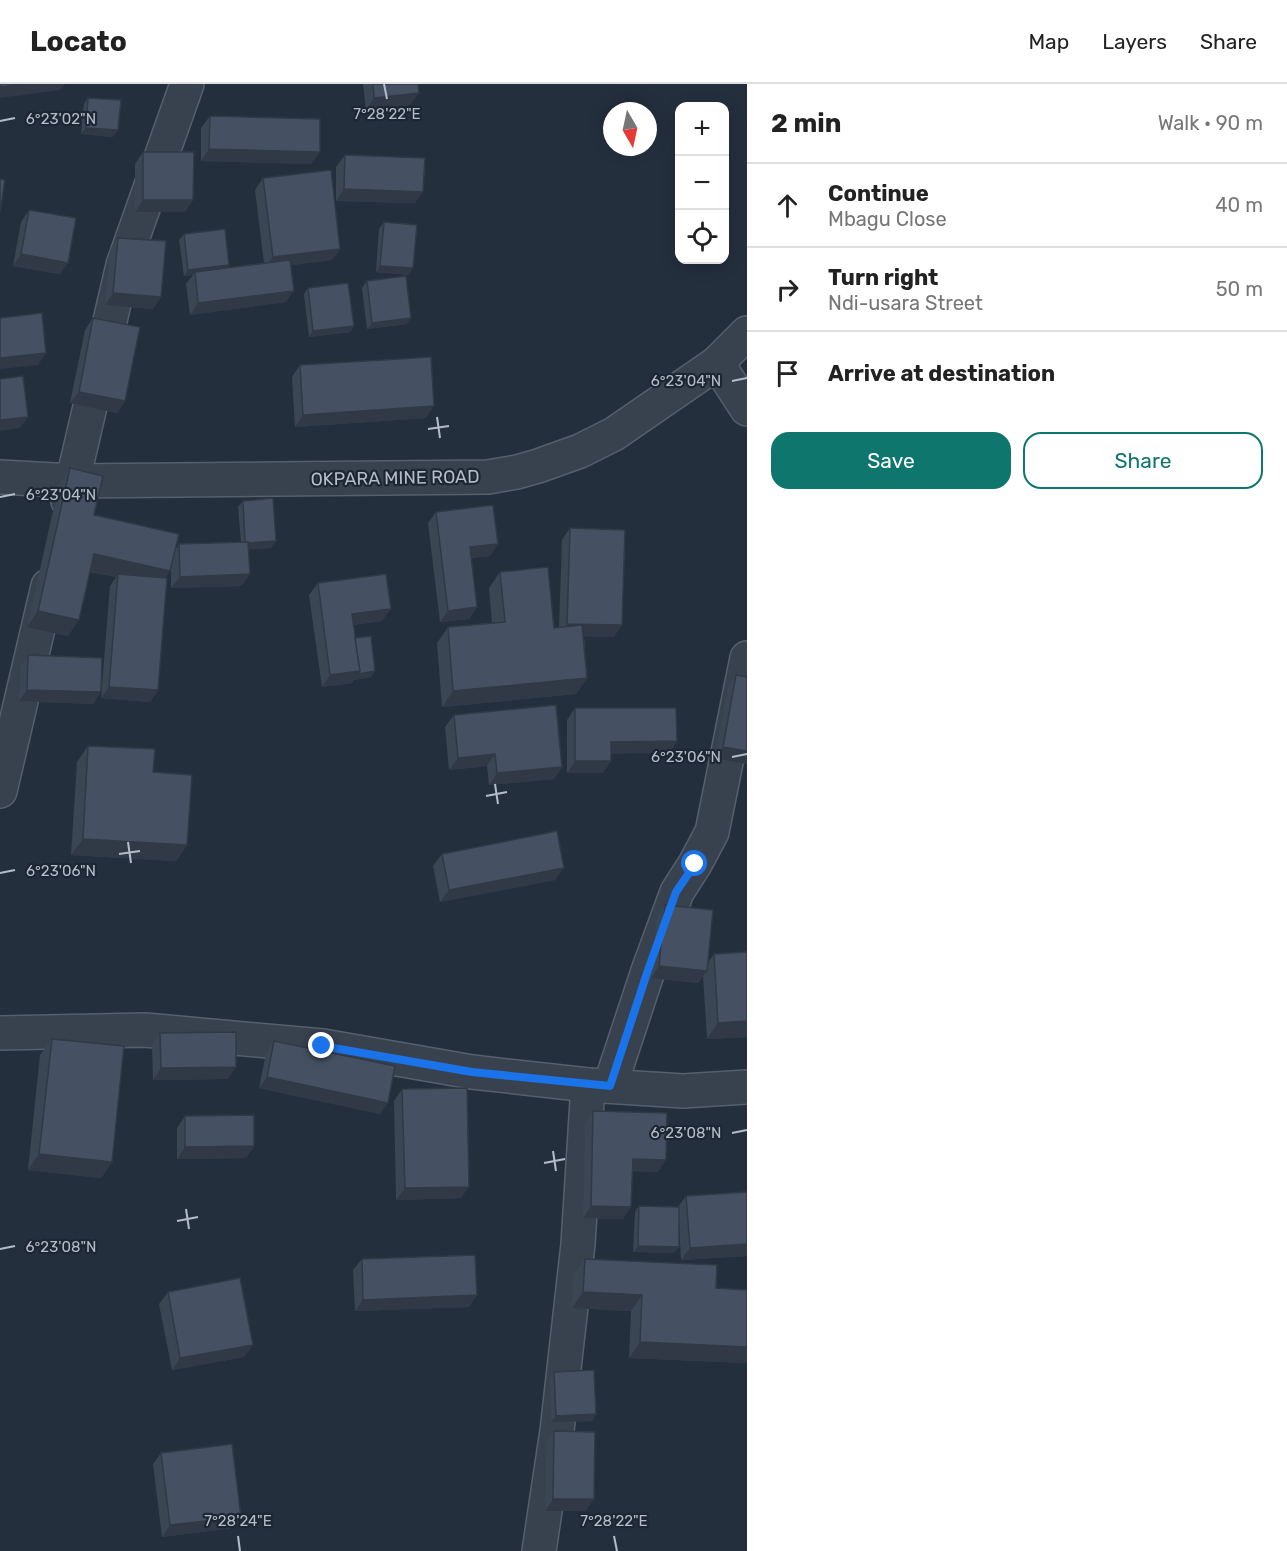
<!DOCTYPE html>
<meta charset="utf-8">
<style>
:root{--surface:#fff;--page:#f2f2f2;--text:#222;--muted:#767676;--line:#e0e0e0;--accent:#0f766e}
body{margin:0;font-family:Rubik,sans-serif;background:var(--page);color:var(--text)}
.controls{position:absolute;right:18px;top:18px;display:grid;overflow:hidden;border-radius:12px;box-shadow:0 3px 15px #0003}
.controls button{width:54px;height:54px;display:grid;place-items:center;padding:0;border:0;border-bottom:2px solid var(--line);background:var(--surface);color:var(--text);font:30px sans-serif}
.compass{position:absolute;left:603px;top:18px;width:54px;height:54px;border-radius:50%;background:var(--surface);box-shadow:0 3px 15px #0003;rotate:171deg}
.stop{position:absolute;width:18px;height:18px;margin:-14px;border:4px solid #1a73e8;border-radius:50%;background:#fff}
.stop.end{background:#1a73e8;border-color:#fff;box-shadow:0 2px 6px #0008}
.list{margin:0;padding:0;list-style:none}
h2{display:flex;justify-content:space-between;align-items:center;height:78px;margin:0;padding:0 24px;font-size:26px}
h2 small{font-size:20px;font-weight:400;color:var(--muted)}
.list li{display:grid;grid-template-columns:39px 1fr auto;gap:18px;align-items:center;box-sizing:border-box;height:84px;padding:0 24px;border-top:2px solid var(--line)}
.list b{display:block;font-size:22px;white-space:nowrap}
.list p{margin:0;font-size:20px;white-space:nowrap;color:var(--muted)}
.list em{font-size:20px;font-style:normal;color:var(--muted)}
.actions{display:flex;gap:12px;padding:18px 24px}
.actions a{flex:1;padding:14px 0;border:2px solid var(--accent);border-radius:18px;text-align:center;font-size:21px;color:var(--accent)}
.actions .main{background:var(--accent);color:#fff}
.icon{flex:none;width:33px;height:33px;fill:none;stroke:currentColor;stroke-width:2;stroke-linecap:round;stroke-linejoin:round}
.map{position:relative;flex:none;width:747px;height:1467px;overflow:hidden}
header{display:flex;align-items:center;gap:36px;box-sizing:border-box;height:84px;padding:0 30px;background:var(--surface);border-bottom:2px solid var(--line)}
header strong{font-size:28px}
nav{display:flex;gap:33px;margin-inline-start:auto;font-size:21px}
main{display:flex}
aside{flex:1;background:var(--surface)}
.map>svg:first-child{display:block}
</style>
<header>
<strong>Locato</strong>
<nav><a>Map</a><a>Layers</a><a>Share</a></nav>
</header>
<main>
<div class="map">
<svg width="747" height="1467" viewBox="0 0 747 1467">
<rect width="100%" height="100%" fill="#242f3e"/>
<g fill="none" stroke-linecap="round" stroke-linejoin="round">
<g stroke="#565f6c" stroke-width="36">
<g id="minor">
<path d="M717 279 747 325"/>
<path d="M0 393 73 397 488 393 517 388 538 382 580 367 614 350 717 279 747 249"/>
<path d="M68 417 123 181 187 0"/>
<path d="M0 707 48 502"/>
<path d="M0 949 145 946 323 962 472 988 588 1001 683 1007 747 1003"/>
<path d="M610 1002 648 887 677 808 695 780 712 748 747 574"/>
<path d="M539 1467 557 1347 578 1160 588 1001"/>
</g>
</g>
<use href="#minor" stroke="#38414e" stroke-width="33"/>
</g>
<g fill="#3b4654">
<path d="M363 0H418L410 21 366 26Z"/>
<path d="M88 14 113 53 81 50 84 20Z"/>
<path d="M210 32 311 80 201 77V44Z"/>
<path d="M143 68 185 128H135V80Z"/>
<path d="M345 71 415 119 336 117V83Z"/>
<path d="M263 94 340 165 332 176 291 181 286 218 190 231 186 200 193 191 184 192 179 156 184 150 227 184 264 179 255 106Z"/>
<path d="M29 126 60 190 13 182 21 138Z"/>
<path d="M384 138 409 191 376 188 379 145Z"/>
<path d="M118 154 161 213 153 225 105 221 110 166Z"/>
<path d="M367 197 407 240 367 245 362 204Z"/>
<path d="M308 204 354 242 350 248 309 253 304 210Z"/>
<path d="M93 234 125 317 117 329 70 319 85 246Z"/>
<path d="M300 281 426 334 295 343 292 293Z"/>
<path d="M70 384 94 431 176 465 179 460 241 458 238 423 243 417 271 464 248 465 250 490 241 502 171 504V485L165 494 158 606 150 618 101 614 110 502 116 493 90 488 68 552 27 543 59 400Z"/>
<path d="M436 428 498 460 490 472 471 474 477 523 469 535 440 538 428 439Z"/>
<path d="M570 444 614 553 584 552 587 594 576 610 442 623 437 559 448 543 492 539 489 504 500 488 554 544 559 543 562 456Z"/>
<path d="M318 499 382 537 353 541 355 554 371 593 354 596 352 599 322 603 309 511Z"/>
<path d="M28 571 101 608 93 620 19 617 20 583Z"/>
<path d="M736 591 747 593V680L714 674 728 603Z"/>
<path d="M575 624 677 657 669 669H611L603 689H567V636Z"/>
<path d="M454 631 562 683 554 695 489 701 487 682 449 686 445 643Z"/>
<path d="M88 662 153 688 187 761 176 777 71 771 77 678Z"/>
<path d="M442 770 555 796 440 818 433 782Z"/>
<path d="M665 821 707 880 714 870 747 953 707 955 703 892 698 899 651 894 657 832Z"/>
<path d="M160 949 228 995 153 996 152 961Z"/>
<path d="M52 955 112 1078 101 1094 28 1086 40 971Z"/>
<path d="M274 957 380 1030 259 1004 266 969Z"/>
<path d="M402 1005 461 1114 396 1116 394 1017Z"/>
<path d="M593 1027 658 1088 632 1087 623 1135 583 1134 585 1039Z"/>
<path d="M185 1032 254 1062 246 1074 177 1075V1044Z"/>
<path d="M747 1108V1172L681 1176 679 1139V1163L674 1169 633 1168 635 1128 639 1122 678 1123 686 1112Z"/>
<path d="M362 1175 469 1223 355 1227 353 1186Z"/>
<path d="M585 1175 716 1204 747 1206V1279L629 1274 631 1227 572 1224 573 1191Z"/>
<path d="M168 1208 244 1273 172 1286 159 1220Z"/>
<path d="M554 1288 596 1330 592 1337 551 1338 550 1294Z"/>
<path d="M554 1347 586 1427H545L546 1359Z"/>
<path d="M161 1369 232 1444 162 1453 153 1380Z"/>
</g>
<g fill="#303945">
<path d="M26 0H65L60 6 0 14V3Z"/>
<path d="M419 9 410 21 366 26 374 14Z"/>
<path d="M86 44 118 46 113 53 81 50Z"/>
<path d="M209 65 320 68 311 80 201 77Z"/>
<path d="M344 105 423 108 415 119 336 117Z"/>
<path d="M143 116H193L185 128H135Z"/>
<path d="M340 165 332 176 264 185 273 173Z"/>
<path d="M21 170 68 179 60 190 13 182Z"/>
<path d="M229 181 225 187 195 188 193 191 184 192 188 186Z"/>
<path d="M380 182 413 184 409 191 376 188Z"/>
<path d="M294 207 286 218 190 231 198 219Z"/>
<path d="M113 209 161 213 153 225 105 221Z"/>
<path d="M411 234 407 240 367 245 372 239Z"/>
<path d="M354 242 350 248 309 253 313 247Z"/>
<path d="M46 269 38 281 0 285V274Z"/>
<path d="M79 308 125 317 117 329 70 319Z"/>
<path d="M434 322 426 334 295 343 303 331Z"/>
<path d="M28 333 20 344 0 347V336Z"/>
<path d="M276 457 271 464 241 466 246 459Z"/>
<path d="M498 460 490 472 461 475 470 463Z"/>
<path d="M94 470 170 487 159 503 118 490 116 493 83 486Z"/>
<path d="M250 490 241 502 171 504 180 493Z"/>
<path d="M477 523 469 535 440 538 448 527Z"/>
<path d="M391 525 382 537 343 542 352 530Z"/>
<path d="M38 527 79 536 68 552 27 543Z"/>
<path d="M567 540 622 541 614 553 559 552Z"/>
<path d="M360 587H375L371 593 354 596 352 599 322 603 330 591Z"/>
<path d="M587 594 576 610 442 623 453 607Z"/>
<path d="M109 603 158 606 150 618 101 614Z"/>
<path d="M27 606 101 608 93 620 19 617Z"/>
<path d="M677 657 669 669 603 670 611 658Z"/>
<path d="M723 663 747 667V680L714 674Z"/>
<path d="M495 670 487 682 449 686 458 674Z"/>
<path d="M575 677H611L603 689H567Z"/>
<path d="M562 683 554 695 489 701 497 689Z"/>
<path d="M83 755 187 761 176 777 71 771Z"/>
<path d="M564 784 555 796 440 818 449 806Z"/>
<path d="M659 882 707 887 698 899 651 894Z"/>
<path d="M747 937V953L707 955 718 939Z"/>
<path d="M236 983 228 995 153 996 161 984Z"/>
<path d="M267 993 388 1019 380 1030 259 1004Z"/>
<path d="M254 1062 246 1074 177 1075 185 1063Z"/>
<path d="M39 1070 112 1078 101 1094 28 1086Z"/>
<path d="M633 1075 666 1076 658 1088 625 1086Z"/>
<path d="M469 1103 461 1114 396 1116 405 1104Z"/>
<path d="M591 1122 631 1123 623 1135 583 1134Z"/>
<path d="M747 1160V1172L681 1176 690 1164Z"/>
<path d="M638 1162 679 1163 674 1169 633 1168Z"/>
<path d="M583 1208 642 1211 631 1227 572 1224Z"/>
<path d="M477 1211 469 1223 355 1227 363 1216Z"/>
<path d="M640 1258 747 1263V1279L629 1274Z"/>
<path d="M253 1261 244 1273 172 1286 180 1274Z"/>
<path d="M596 1330 592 1337 551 1338 556 1332Z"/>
<path d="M553 1415H594L586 1427H545Z"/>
<path d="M241 1433 232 1444 162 1453 170 1441Z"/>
</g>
<g fill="#455162" stroke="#303945" stroke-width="1.5">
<path d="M0 0H26L0 3Z"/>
<path d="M373 0H418L419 9 374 14Z"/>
<path d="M88 14 121 16 118 46 86 44Z"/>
<path d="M210 32 320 35V68L209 65Z"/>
<path d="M143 68H194L193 116H143Z"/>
<path d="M345 71 425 74 423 108 344 105Z"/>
<path d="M331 86 340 165 273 173 263 94Z"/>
<path d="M0 95 5 96 0 128Z"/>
<path d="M29 126 76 134 68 179 21 170Z"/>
<path d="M384 138 417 141 413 184 380 182Z"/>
<path d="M225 145 229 181 188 186 184 150Z"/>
<path d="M118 154 166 157 161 213 113 209Z"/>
<path d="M290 176 294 207 198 219 195 188Z"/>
<path d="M406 192 411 234 372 239 367 197Z"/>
<path d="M348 199 354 242 313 247 308 204Z"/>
<path d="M42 229 46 269 0 274V234Z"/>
<path d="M93 234 140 243 125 317 79 308Z"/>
<path d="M431 273 434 322 303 331 300 281Z"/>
<path d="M23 292 28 333 0 336V295Z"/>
<path d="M70 384 103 392 94 431 179 450 170 487 94 470 79 536 38 527Z"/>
<path d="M273 414 276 457 248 459V458H245L243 417Z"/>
<path d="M493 421 498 460 470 463 477 523 448 527 436 428Z"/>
<path d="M570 444 625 446 622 541 567 540Z"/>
<path d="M248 458 250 490 180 493 179 460Z"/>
<path d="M548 483 554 544 582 541 587 594 453 607 448 543 505 538 500 488Z"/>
<path d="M118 490 167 494 158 606 109 603Z"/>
<path d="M386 490 391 525 352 530 360 587 330 591 318 499Z"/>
<path d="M371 552 375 587 358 590 360 587 355 554Z"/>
<path d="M28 571 102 574 101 608 27 606Z"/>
<path d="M736 591 747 593V667L723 663Z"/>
<path d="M556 621 562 683 497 689 495 670 458 674 454 631Z"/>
<path d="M575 624H676L677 657 611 658V677H575Z"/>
<path d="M88 662 155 665 153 688 192 691 187 761 83 755Z"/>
<path d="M557 747 564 784 449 806 442 770Z"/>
<path d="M665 821 713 826 707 887 659 882Z"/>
<path d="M747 868V937L718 939 714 870Z"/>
<path d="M236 948V983L161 984 160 949Z"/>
<path d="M52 955 124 962 112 1078 39 1070Z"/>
<path d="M274 957 395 982 388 1019 267 993Z"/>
<path d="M467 1004 469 1103 405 1104 402 1005Z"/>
<path d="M593 1027 667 1029 666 1076 633 1075 631 1123 591 1122Z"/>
<path d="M254 1031V1062L185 1063V1032Z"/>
<path d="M747 1108V1160L690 1164 686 1112Z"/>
<path d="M639 1122 679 1123V1163L638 1162Z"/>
<path d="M475 1171 477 1211 363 1216 362 1175Z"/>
<path d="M585 1175 717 1181 716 1204 747 1206V1263L640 1258 642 1211 583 1208Z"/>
<path d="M240 1194 253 1261 180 1274 168 1208Z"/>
<path d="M594 1286 596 1330 556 1332 554 1288Z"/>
<path d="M554 1347 595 1348 594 1415H553Z"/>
<path d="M232 1360 241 1433 170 1441 161 1369Z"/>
</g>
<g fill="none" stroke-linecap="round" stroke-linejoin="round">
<path stroke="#1a73e8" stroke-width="8" d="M322 962 472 988 610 1002 648 886 676 808 695 780"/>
</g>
<path fill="none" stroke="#b4bcc9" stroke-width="2" d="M384 0 387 15M0 37 15 34M732 297 747 294M437 333 440 354M428 345 449 342M0 413 15 410M732 673 747 670M495 700 498 720M486 712 507 708M128 758 131 779M119 770 140 767M0 789 15 786M732 1049 747 1046M553 1067 556 1087M544 1079 565 1075M186 1125 189 1145M177 1137 198 1133M0 1165 15 1162M238 1452 240 1467M614 1452 617 1467"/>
<g text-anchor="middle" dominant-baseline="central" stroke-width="4.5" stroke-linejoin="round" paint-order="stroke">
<g font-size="18" fill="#b4bcc9" stroke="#1d2633">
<text transform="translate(395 394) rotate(-1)">OKPARA MINE ROAD</text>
</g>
</g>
<g font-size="15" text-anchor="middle" fill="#b4bcc9" stroke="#1d2633" stroke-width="4.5" stroke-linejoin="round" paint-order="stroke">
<text x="387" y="35">7°28'22"E</text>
<text x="61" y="40">6°23'02"N</text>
<text x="686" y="302">6°23'04"N</text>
<text x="61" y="416">6°23'04"N</text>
<text x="686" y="678">6°23'06"N</text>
<text x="61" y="792">6°23'06"N</text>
<text x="686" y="1054">6°23'08"N</text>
<text x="61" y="1168">6°23'08"N</text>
<text x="238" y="1442">7°28'24"E</text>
<text x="614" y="1442">7°28'22"E</text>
</g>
</svg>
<div class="controls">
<button>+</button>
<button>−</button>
<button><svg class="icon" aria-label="locate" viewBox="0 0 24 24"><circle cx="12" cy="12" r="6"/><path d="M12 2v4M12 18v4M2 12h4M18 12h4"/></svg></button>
</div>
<svg class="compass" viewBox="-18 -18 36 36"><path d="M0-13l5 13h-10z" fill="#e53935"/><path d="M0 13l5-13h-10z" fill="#767676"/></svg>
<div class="stop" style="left:695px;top:780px"></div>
<div class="stop end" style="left:322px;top:962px"></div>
</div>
<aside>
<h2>2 min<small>Walk · 90 m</small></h2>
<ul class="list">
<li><svg class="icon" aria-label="ahead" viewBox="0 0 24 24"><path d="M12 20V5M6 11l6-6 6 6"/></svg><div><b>Continue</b><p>Mbagu Close</p></div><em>40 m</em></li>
<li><svg class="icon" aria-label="right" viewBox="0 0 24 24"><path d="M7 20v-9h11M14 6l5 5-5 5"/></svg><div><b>Turn right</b><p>Ndi-usara Street</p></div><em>50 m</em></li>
<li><svg class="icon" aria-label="arrive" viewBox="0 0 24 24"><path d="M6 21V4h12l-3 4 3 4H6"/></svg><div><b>Arrive at destination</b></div></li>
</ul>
<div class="actions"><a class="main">Save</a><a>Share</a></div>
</aside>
</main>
